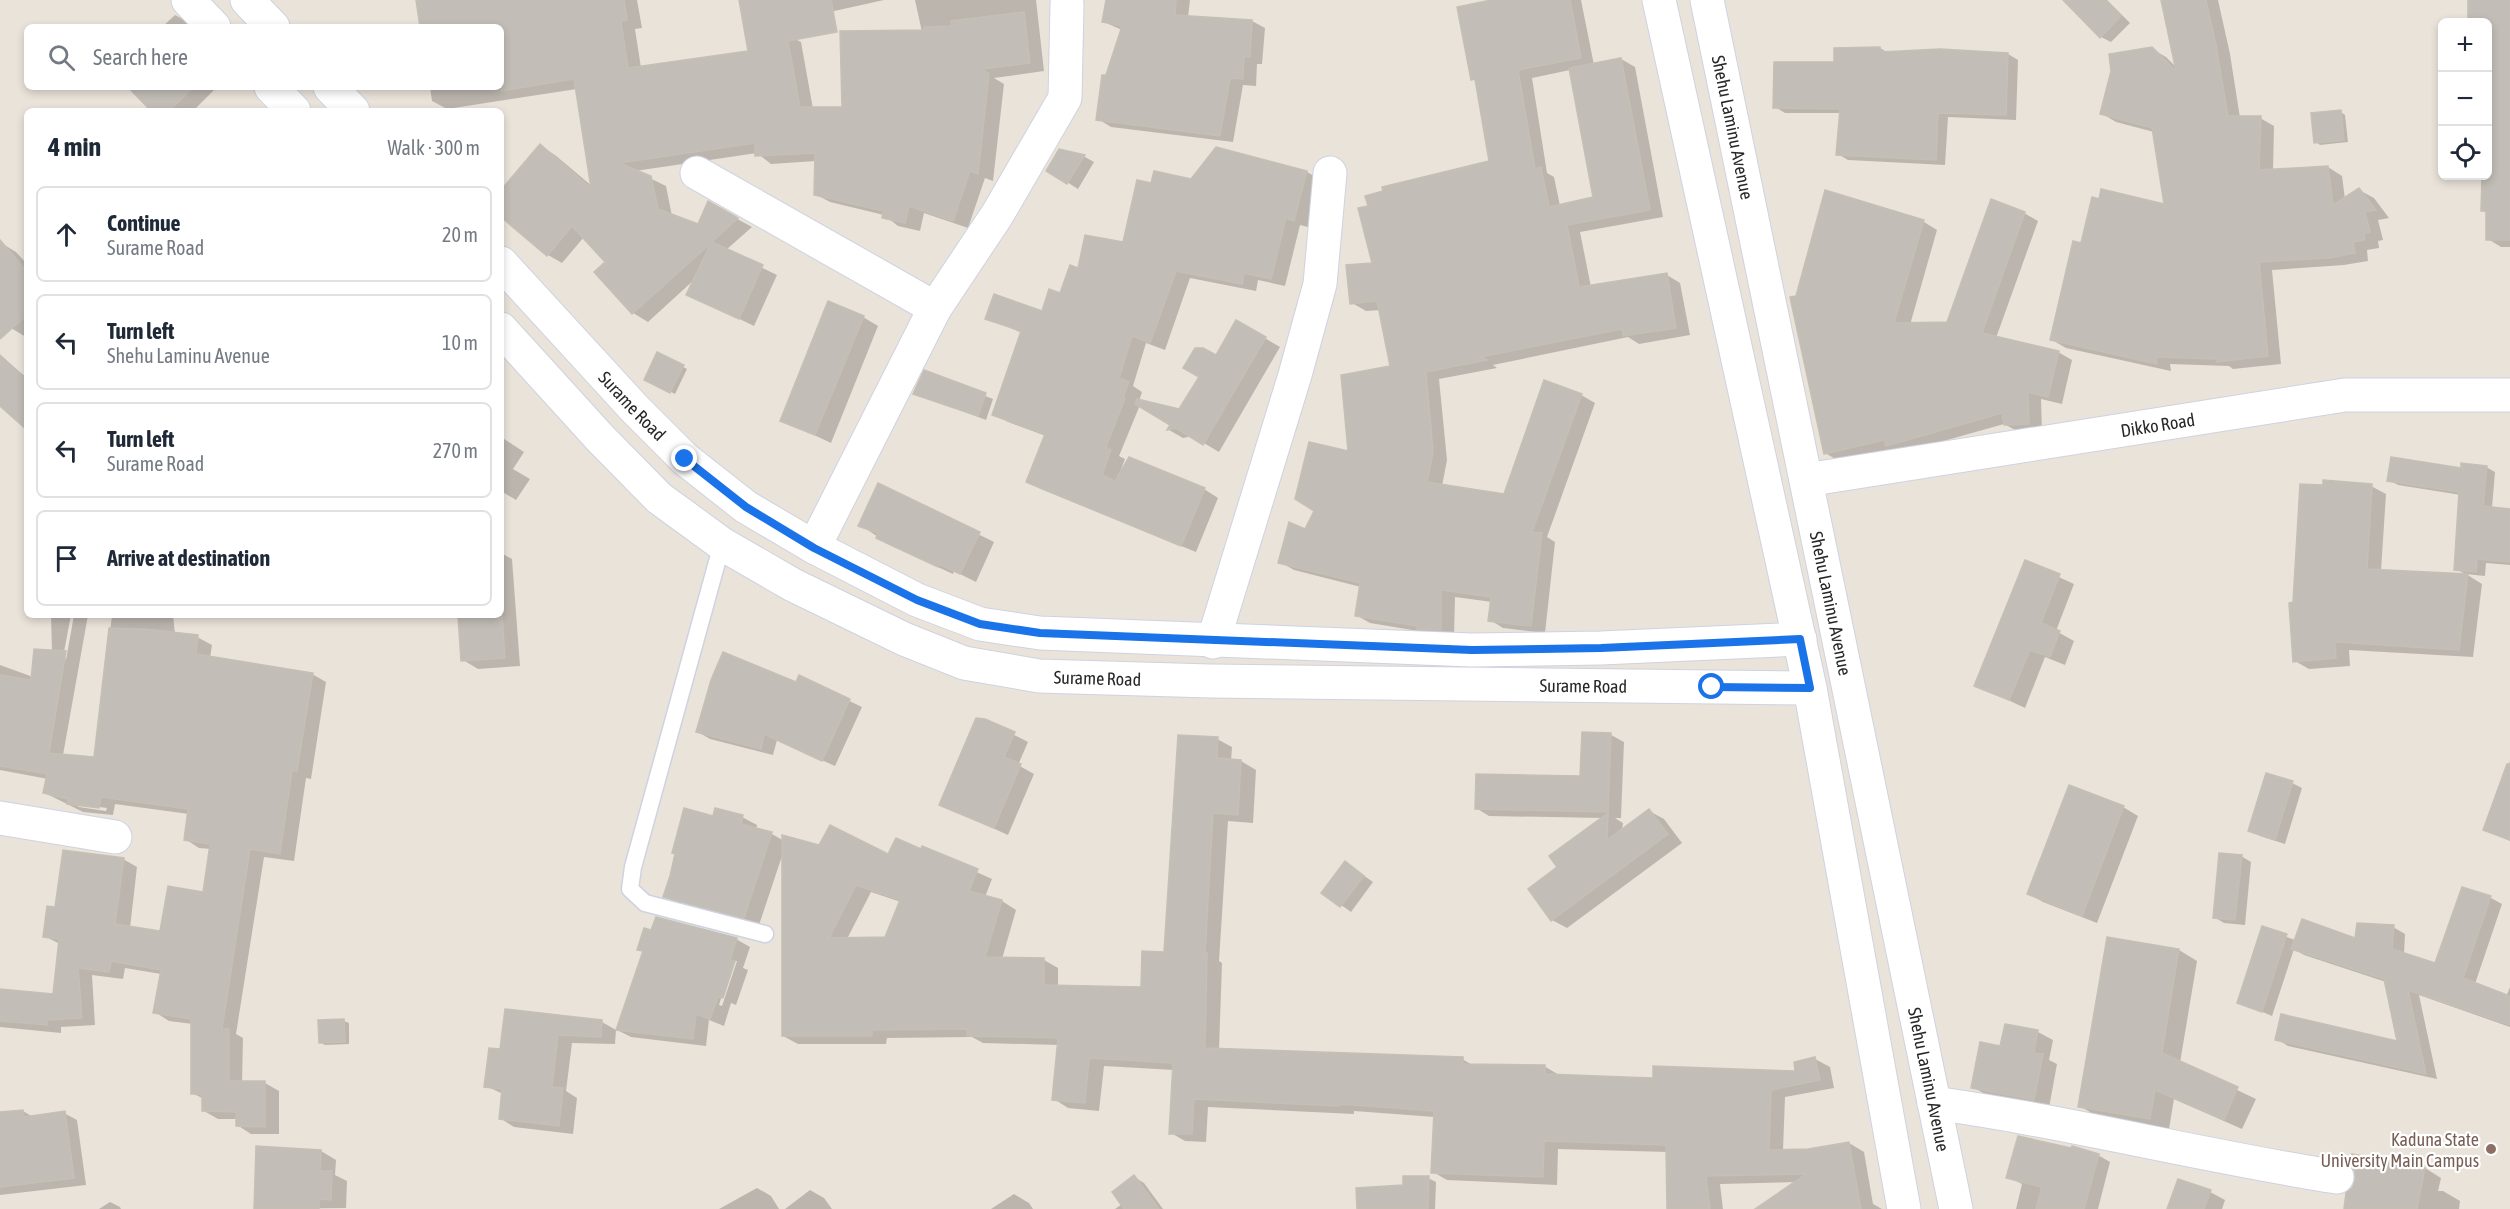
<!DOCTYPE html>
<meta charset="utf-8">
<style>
:root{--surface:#fff;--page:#f6f6f7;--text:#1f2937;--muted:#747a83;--line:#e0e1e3}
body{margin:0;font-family:"Asap Condensed",sans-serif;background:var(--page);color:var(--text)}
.controls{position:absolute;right:18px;top:18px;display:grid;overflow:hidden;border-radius:9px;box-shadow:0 3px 9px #0003}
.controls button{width:54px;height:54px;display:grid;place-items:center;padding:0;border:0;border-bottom:2px solid var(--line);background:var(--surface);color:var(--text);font:30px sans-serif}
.stop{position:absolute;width:18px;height:18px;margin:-14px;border:4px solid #1a73e8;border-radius:50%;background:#fff}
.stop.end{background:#1a73e8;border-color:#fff;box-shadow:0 2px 6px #0008}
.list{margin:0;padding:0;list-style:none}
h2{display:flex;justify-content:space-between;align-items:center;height:78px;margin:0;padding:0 24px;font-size:26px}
h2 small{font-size:20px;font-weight:400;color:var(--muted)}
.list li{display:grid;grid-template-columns:39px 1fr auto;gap:18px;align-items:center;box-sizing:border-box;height:96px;margin:0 12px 12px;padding:0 12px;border:2px solid var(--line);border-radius:9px}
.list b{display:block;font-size:22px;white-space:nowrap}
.list p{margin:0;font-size:20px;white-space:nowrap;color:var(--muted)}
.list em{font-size:20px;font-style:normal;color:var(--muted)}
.icon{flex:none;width:33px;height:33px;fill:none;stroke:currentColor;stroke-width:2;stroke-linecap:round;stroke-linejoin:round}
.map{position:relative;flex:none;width:2510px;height:1209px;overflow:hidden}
.search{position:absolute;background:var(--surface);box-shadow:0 3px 9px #0003;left:24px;top:24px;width:480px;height:66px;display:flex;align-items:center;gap:15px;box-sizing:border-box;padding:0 21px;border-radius:9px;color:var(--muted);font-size:22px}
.panel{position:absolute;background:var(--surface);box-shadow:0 3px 9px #0003;left:24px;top:108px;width:480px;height:510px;border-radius:9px}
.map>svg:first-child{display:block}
</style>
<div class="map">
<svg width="2510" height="1209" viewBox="0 0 2510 1209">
<rect width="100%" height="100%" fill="#eae3da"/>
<g fill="#0003" fill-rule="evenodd">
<path d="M418 0H637L642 28 635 29 641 68 749 52 786 34 801 42 813 109H844L922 32 915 0H1036L1044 71 994 78 1004 84 993 181 985 178 968 228 924 213 920 231 898 226 884 215 830 202 815 194 816 161 771 164 757 153 635 171 666 186 672 216 699 226 708 203 752 227 726 250 777 275 754 326 688 294 695 279 648 322 633 313 596 272 607 262 584 237 562 263 548 255 501 215V193L540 146 555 155 593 187 577 89 447 109 432 101 430 87H501V27H422Z"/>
<path d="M740 0H884L758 28Z"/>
<path d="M1108 0H1190L1188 17 1252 21 1265 28 1262 64H1257L1256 86 1243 85 1233 142 1111 127 1098 119 1107 77 1122 30 1104 22Z"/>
<path d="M1492 0H1581L1594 65 1621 59 1635 67 1663 217 1580 232 1591 287 1667 275 1680 283 1690 335 1639 344 1628 337 1493 365 1497 368 1439 379 1447 460 1442 486 1505 496 1581 395 1595 403 1547 537 1555 542 1545 633 1503 628 1490 620 1492 602 1455 597 1454 637 1370 623 1356 615 1361 587 1294 570 1280 562 1306 531 1349 453 1392 367 1381 310 1366 311 1352 303 1374 264 1491 163 1477 81 1472 79ZM1570 70 1595 199 1560 206 1554 177 1547 173 1532 78Z"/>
<path d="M2065 0H2107L2130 23 2111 42 2101 37Z"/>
<path d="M2162 0H2218L2230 54 2240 118H2260L2274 126 2273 171 2328 167 2342 176 2345 199 2359 190 2374 198 2389 218 2378 220 2383 240 2378 241 2379 248 2367 250 2368 261 2344 265 2272 270 2281 364 2233 369 2229 366 2170 364 2171 371 2066 348 2052 340 2082 245 2166 206 2154 132 2116 122 2101 113 2152 49 2166 57 2177 68Z"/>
<path d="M2470 0H2510V247H2501L2488 239 2487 213 2482 210 2483 178 2480 176H2488V22H2469Z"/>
<path d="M175 15 190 23 193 27H162Z"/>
<path d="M1880 48 1888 53 2008 54 2018 60 2016 120 1948 117 1945 165 1848 160 1838 154 1841 113H1785L1775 107 1836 63Z"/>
<path d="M130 87H217L193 111H153Z"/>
<path d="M2341 112 2345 115 2348 142 2320 145 2316 142Z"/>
<path d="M1060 151 1085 157 1094 162 1078 189 1048 170Z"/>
<path d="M1307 172 1321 180 1308 227 1300 225 1285 286 1258 280 1256 291 1190 278 1165 350 1146 343 1133 386 1142 392 1139 401 1180 411 1237 322 1280 347 1219 452 1192 436 1183 438 1169 430 1172 424 1140 405 1119 456 1125 459 1120 472 1204 489 1218 498 1196 552 1041 489 1027 481 1046 436 1008 422 994 414 1022 333 987 318 1043 313 1061 295 1079 270 1124 244 1152 185Z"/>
<path d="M1826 192 1924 222 1937 230 1910 325 1948 324 2024 213 2038 221 1996 338 2058 352 2072 360 2062 404 2041 399 2042 431 2019 432 2004 424 1901 453 1893 449 1839 461 1825 453 1797 297Z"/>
<path d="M1 243 16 252 27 264 26 337 11 328 0 315Z"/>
<path d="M863 317 878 326 831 443 782 420Z"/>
<path d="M658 354 687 369 675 394 646 379Z"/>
<path d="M0 355 27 378V427L0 404Z"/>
<path d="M925 372 993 399 986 420 915 393Z"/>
<path d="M501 437 524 452 513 469 530 479 516 500 501 491Z"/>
<path d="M2486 467 2495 472 2492 508 2510 510V565L2486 563 2485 576 2466 574 2482 584 2473 657 2349 650 2350 666 2309 669 2295 661V604L2371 486 2386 494 2381 571 2467 575 2456 569 2461 495 2398 485 2389 480Z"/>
<path d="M879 485 994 542 976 582 954 571 953 574 892 546 860 525Z"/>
<path d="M501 553 512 559 520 666 478 669 463 660 460 615H501Z"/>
<path d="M2026 562 2074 584 2056 631 2074 641 2065 665 2045 657 2025 708 1976 685Z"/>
<path d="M51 615H71L64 652 66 660 74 615H88L63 755 95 758 112 615H173L175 634 197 637 212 645 210 658 312 674 326 682 311 779 306 778 294 861 264 857 236 1034 243 1038 242 1083H265L279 1091V1134H251L237 1125V1119H218L204 1111V1099L192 1093 193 1024 169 1021 155 1012 161 974 125 968 123 979 92 975 95 1025 61 1027V1033L0 1027V991L54 996 60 944 44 936 57 909 123 859 137 867 130 928 162 933 204 894 211 849 199 848 185 839 189 814 115 804 113 815 83 812 45 793 48 779 0 770V665L33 677 52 652ZM76 804 107 808 106 811 79 807Z"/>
<path d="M799 677 862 707 835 766 777 740 773 755 710 739 698 732 796 684Z"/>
<path d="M985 720 1028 742 1018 765 1034 774 1008 835 941 805Z"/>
<path d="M1611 735 1624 742 1621 818H1615L1623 823 1622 831 1649 811 1664 819 1682 843 1567 928 1552 920 1559 868 1603 818 1489 816 1476 808 1581 777Z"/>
<path d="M1217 739 1232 747 1231 761H1241L1256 770 1253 823 1228 821 1219 961 1222 963 1219 1050 1462 1059 1474 1066H1544L1559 1075 1654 1080 1797 1073 1815 1059 1830 1067 1834 1088 1785 1097 1783 1151H1809L1849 1143 1864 1152 1873 1204 1882 1209H1757L1797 1182 1720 1184 1723 1209H1669L1668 1152 1558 1149 1557 1185 1447 1180 1433 1172 1435 1117 1354 1111V1114L1208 1107 1206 1142 1185 1141 1171 1133 1174 1070 1104 1066 1099 1111 1068 1108 1054 1099 1059 1045 983 1043 972 1037 887 1038 886 1044H798L783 1036V853L759 925 680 905 665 896 714 818 742 817 757 825 756 830 772 834 784 841 889 856 922 851 923 848 992 879 985 897 1002 901 1016 910 1002 959 1044 960 1058 968V987L1142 989 1166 954ZM871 892 901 902 886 939H847Z"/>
<path d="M2510 761V841L2485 830Z"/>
<path d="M2292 783 2302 788 2285 844 2260 836 2250 831Z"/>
<path d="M2123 807 2138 816 2097 923 2043 902 2029 894Z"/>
<path d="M2241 856 2251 862 2245 925 2224 923 2214 917Z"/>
<path d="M1346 863 1373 882 1351 912 1323 892Z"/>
<path d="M2463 888 2491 898 2502 904 2475 984 2506 997 2510 987V1027L2419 995 2437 1079 2288 1046 2277 1039 2399 1043 2386 982 2304 955 2294 949 2272 1016 2239 1002 2263 928 2295 940H2357L2393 927 2405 934 2404 954 2436 965Z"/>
<path d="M736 939 750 947 743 968 748 970 736 1005 731 1003 724 1026 709 1020 706 1046 631 1037 617 1030 644 952 639 949ZM733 961H737L722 1006 719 1005Z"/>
<path d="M2179 950 2197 961 2180 1063 2256 1099 2242 1129 2174 1099 2169 1129 2098 1117 2080 1106Z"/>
<path d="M344 1021 349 1023V1044L325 1045 320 1042V1022Z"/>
<path d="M602 1022 616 1030 615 1044 572 1043 566 1091 577 1098 573 1134 514 1127 500 1118 503 1094 486 1086 501 1051Z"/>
<path d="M2006 1026 2038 1032 2053 1040 2049 1060 2057 1064 2049 1108 1988 1096 1973 1087 2001 1048Z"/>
<path d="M23 1111 33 1117 64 1113 77 1120 86 1185 0 1195V1113Z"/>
<path d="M321 1151 336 1160 335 1175 347 1181 346 1208 255 1209Z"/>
<path d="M2098 1155 2110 1162 2098 1209H2016L2022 1184 2008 1177Z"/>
<path d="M2425 1168 2441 1178 2438 1191H2443L2460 1201 2459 1209H2396Z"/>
<path d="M1134 1177 1144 1183 1163 1209H1115L1122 1204Z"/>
<path d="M1428 1178 1436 1182 1435 1209H1359Z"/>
<path d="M757 1188 771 1196 779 1209H719Z"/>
<path d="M810 1190 824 1198 832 1209H785Z"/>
<path d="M2210 1192 2225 1200 2222 1209H2169Z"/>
<path d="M1014 1194 1029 1203 1033 1209H991Z"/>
<path d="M110 1202 120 1207 121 1209H99Z"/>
</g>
<g fill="#c2bdb7" stroke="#c5bfb4" stroke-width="1.5" fill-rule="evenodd">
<path d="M416 0H624L627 20 621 21 628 68 748 51 739 0H831L837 32 788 41 800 107H842L840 31 924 30V27L952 26 951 21 1024 12 1030 63 982 69 989 74 978 174 970 171 953 221 909 206 905 223 882 218 883 211 814 195 815 153 755 156V143L619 163 651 176 658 209 698 224 708 201 738 218 712 242 763 265 739 319 686 295 711 243 632 314 594 272 605 262 572 226 547 256 501 217V190L540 144 591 188 574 79 501 91V27H420Z"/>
<path d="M1106 0H1176L1175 15 1252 20 1250 57H1244L1243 79 1230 78 1220 136 1096 120 1102 75H1106L1122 26 1102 22Z"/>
<path d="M1491 0H1570L1581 58 1518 70 1535 169 1541 167 1549 207 1593 197 1569 68 1621 58 1650 210 1567 225 1579 287 1667 273 1676 328 1623 336 1622 329 1480 357 1487 360 1426 372 1433 452 1427 482 1504 494 1544 380 1582 394 1532 532 1542 533 1531 626 1488 621 1491 597 1441 590V630L1417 629V626L1355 616 1360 583 1278 563 1289 522 1305 529 1314 511 1295 499 1309 442 1348 451 1341 375 1390 366 1377 301 1350 304 1346 265 1372 263 1358 208 1368 206 1365 196 1383 191 1382 187 1489 161 1475 79 1471 80 1457 7Z"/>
<path d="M2063 0H2105L2121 16 2100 38Z"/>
<path d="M2161 0H2206L2216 45 2228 116H2261L2259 170 2328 166 2333 205 2359 188 2376 210 2365 212 2370 232 2364 234 2365 240 2353 242 2355 253 2329 258 2259 262 2268 356 2217 362V359L2156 357 2157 364 2050 340 2073 241 2081 243 2092 197 2099 199 2101 189 2164 204 2152 128 2100 114 2111 71 2109 54 2152 47 2176 71Z"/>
<path d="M2468 0H2510V240H2486V211H2481L2482 176H2487V22H2468Z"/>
<path d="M1880 47 1881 52 1940 49 2008 53 2006 115 1938 113 1936 160 1836 155 1840 109 1773 108 1774 62H1834V48Z"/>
<path d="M128 87H194L169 111H151Z"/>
<path d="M2341 110 2344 140 2314 143 2311 113Z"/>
<path d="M1216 147 1307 171 1294 221 1286 218 1271 279 1244 273 1242 284 1176 271 1150 343 1132 336 1119 378 1129 382 1123 397 1125 398 1106 447 1111 450 1102 475 1115 481 1129 457 1205 488 1181 546 1026 482 1045 434 992 415 1021 331 985 319 994 294 1042 311 1049 289 1060 293 1070 265 1078 268 1085 235 1123 242 1137 180 1151 183 1154 171 1191 179Z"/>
<path d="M1059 149 1085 155 1067 184 1046 171Z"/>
<path d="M1825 190 1924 220 1894 323 1947 322 1991 199 2025 212 1982 333 2059 351 2048 397 2028 392 2029 424 2004 425 2002 413 1886 446 1884 440 1824 454 1790 297 1796 296Z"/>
<path d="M0 240 27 272V315L0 339Z"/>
<path d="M828 301 864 316 815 435 780 421Z"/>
<path d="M1236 320 1266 337 1203 445 1176 428 1167 430 1170 425 1135 404 1137 399 1179 409 1199 377 1183 368 1195 348H1203L1216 355Z"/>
<path d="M657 352 684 365 670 393 644 380Z"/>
<path d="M0 355 27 380V430L0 406Z"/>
<path d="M924 370 986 393 978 416 913 394Z"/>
<path d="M2391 457 2461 468V463L2487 466 2483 506 2510 509V562L2477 559 2476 572 2454 570 2459 492 2387 481Z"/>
<path d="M2323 480 2372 484 2367 569 2468 574 2459 650 2335 642 2336 658 2293 662 2289 603 2293 602 2300 484 2323 485Z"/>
<path d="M878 483 980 532 960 574 939 564 938 567 876 538 878 533 858 526Z"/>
<path d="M2025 560 2060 574 2041 623 2060 631 2050 657 2030 650 2009 700 1974 686Z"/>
<path d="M458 615H502L505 658 461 661Z"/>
<path d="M109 628 144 629 198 635 196 654 313 673 297 771H292L280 854 250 849 222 1029H229V1081H265V1127L236 1126V1112L202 1111V1094H191V1019L153 1013 161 970 111 961 109 972 78 968 82 1018 47 1020V1025L0 1021V989L53 994 59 939 43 937 47 906 55 907 63 850 124 858 115 924 160 931 168 886 203 892 210 844 184 840 188 809 101 797 99 808 67 804 68 799 43 793 47 774 0 766V675L31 680 34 649 66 651 49 753 94 757Z"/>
<path d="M723 652 796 682 799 675 850 699 822 761 764 734 761 749 696 732 711 680Z"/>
<path d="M976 718 985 719 1015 732 1004 757 1021 764 994 828 939 805Z"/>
<path d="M1582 732 1611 733 1608 812 1475 809 1476 774 1580 776Z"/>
<path d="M1178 735 1218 737 1217 758 1241 760 1238 815 1213 813 1205 953H1207L1205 1048 1463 1057V1064L1545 1065V1074L1653 1078V1066L1795 1071 1794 1062 1815 1057 1820 1080 1771 1090 1769 1150 1808 1149 1849 1142 1861 1209H1755L1806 1174 1706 1176 1710 1209H1667L1666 1145 1544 1141 1543 1177 1431 1173 1434 1111 1340 1104 1339 1106 1194 1099 1192 1134H1169L1173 1063 1089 1058 1085 1103 1052 1100 1058 1038 967 1036V1029L872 1030V1036H782V835L819 845 830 825 888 854 896 838 921 849 922 846 978 869 969 891 1002 900 985 957 1044 958V985L1141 987 1142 951 1164 952ZM856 885 900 900 885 937 829 938Z"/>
<path d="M2507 764H2510V840L2483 830Z"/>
<path d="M2266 773 2293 781 2275 840 2248 831Z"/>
<path d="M2069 785 2124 806 2082 916 2027 894Z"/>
<path d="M684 808 713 816 715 808 743 815 741 824 772 832 744 918 663 897 670 876 675 854 672 853Z"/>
<path d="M1649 809 1668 834 1551 921 1528 889 1557 867 1549 856 1608 813 1607 840Z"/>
<path d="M2219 853 2242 855 2235 920 2213 918Z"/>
<path d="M1345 861 1364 876 1340 907 1321 893Z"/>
<path d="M2462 887 2491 896 2463 978 2510 996V1025L2408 990 2426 1074 2275 1040 2281 1014 2397 1041 2384 979 2291 949 2302 919 2355 938 2357 923 2394 925 2392 949 2435 963Z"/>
<path d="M656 917 737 938 730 960 735 961 723 998 718 997 710 1019 696 1014 693 1039 616 1030 643 951 637 950 644 928 651 930Z"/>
<path d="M2262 926 2287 934 2262 1012 2237 1003Z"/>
<path d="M2107 937 2179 949 2162 1053 2238 1087 2224 1120 2155 1090 2150 1119 2078 1107Z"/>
<path d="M505 1009 602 1020 601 1037 558 1035 552 1087 563 1088 559 1126 499 1119 502 1089 484 1087 489 1048 500 1049Z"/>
<path d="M344 1019 345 1042 319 1043 318 1020Z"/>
<path d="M2005 1024 2038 1030 2034 1053 2043 1054 2034 1100 1971 1088 1980 1042 2000 1046Z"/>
<path d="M23 1110 24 1117 65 1111 74 1178 0 1187V1112Z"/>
<path d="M2018 1136 2071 1148 2072 1146 2099 1154 2084 1209H2036L2042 1187 2006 1178Z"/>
<path d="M256 1146 321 1150 320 1171H332L331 1200 319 1199V1209H254Z"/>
<path d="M2352 1154 2425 1167 2417 1209H2344L2346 1193 2352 1188 2355 1181V1171L2351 1165Z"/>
<path d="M1134 1175 1159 1209H1124L1112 1192Z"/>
<path d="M1403 1176H1429L1428 1209H1357L1356 1188 1403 1185Z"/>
<path d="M2178 1179 2211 1190 2204 1209H2167Z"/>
</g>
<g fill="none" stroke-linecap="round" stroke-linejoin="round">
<g stroke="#cfd2e1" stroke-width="19">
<path id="lane" d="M722 544 633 867 630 889 645 903 765 934"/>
</g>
<g stroke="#cfd2e1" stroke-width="35">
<g id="street">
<path d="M697 173 935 308"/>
<path id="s1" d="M1806 480 2345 395H2510"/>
<path d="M814 547 935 308 997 215 1065 98 1067 4"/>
<path d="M1213 642 1295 375 1320 284 1330 173"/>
<path d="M0 818 115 837"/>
<path d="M1934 1103C2070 1122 2202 1156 2337 1177"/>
</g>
</g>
<g stroke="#cfd2e1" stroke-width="35">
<g id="secondary">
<path d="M188 0 214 27"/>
<path d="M247 0 273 27"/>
<path d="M1659 0 1810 688 1904 1209"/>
<path id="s2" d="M1707 0 1956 1209"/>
<path d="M271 87 294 111"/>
<path d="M330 87 353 111"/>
<path id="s3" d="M501 263 634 408 685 459 746 507 814 547 917 600 980 624 1040 633 1472 650 1601 648 1800 639"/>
<path id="s4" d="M501 329 600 438 659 498 722 544 793 585 904 639 964 663 1039 676 1210 681 1810 688"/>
</g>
</g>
<use href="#lane" stroke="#fff" stroke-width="16"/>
<use href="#street" stroke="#fff" stroke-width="33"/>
<use href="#secondary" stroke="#fff" stroke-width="33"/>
</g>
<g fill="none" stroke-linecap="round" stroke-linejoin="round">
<path stroke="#1a73e8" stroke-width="8" d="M685 459 746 507 814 548 917 600 980 624 1040 633 1472 650 1601 648 1800 639 1810 688 1712 687"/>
</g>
<circle fill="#8d6e63" stroke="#fff" stroke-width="2" cx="2491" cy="1149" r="6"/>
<g text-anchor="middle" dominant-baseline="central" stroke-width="4.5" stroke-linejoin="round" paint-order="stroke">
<g font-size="18" fill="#282828" stroke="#fff">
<text stroke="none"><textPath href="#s2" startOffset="130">Shehu Laminu Avenue</textPath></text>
<text stroke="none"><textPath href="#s3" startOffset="194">Surame Road</textPath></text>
<text stroke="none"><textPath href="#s1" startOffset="356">Dikko Road</textPath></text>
<text stroke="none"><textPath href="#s2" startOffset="616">Shehu Laminu Avenue</textPath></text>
<text stroke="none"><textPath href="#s4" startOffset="714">Surame Road</textPath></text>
<text stroke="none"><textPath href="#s4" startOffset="1200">Surame Road</textPath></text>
<text stroke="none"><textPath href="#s2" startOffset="1102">Shehu Laminu Avenue</textPath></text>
</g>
<g font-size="18" fill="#785e54" stroke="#fff" text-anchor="end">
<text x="2479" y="1139">Kaduna State<tspan x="2479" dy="21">University Main Campus</tspan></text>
</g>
</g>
</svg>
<div class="controls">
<button>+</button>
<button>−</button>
<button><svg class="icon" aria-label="locate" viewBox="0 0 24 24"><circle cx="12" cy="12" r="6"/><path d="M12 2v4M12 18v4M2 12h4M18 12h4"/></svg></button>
</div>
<div class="stop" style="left:1712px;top:687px"></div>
<div class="stop end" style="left:685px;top:459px"></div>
<div class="search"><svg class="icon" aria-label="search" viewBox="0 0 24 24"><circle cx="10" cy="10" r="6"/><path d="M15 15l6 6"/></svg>Search here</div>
<section class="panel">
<h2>4 min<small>Walk · 300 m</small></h2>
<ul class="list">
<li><svg class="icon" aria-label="ahead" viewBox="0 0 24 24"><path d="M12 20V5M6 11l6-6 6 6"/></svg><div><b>Continue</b><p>Surame Road</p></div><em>20 m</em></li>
<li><svg class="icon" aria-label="left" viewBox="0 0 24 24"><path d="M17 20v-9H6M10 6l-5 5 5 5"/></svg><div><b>Turn left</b><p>Shehu Laminu Avenue</p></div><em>10 m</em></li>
<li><svg class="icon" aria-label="left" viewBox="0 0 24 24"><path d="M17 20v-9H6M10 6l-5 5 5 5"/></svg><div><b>Turn left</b><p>Surame Road</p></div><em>270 m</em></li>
<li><svg class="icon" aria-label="arrive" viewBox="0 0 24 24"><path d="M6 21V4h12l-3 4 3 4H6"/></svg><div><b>Arrive at destination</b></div></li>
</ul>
</section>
</div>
